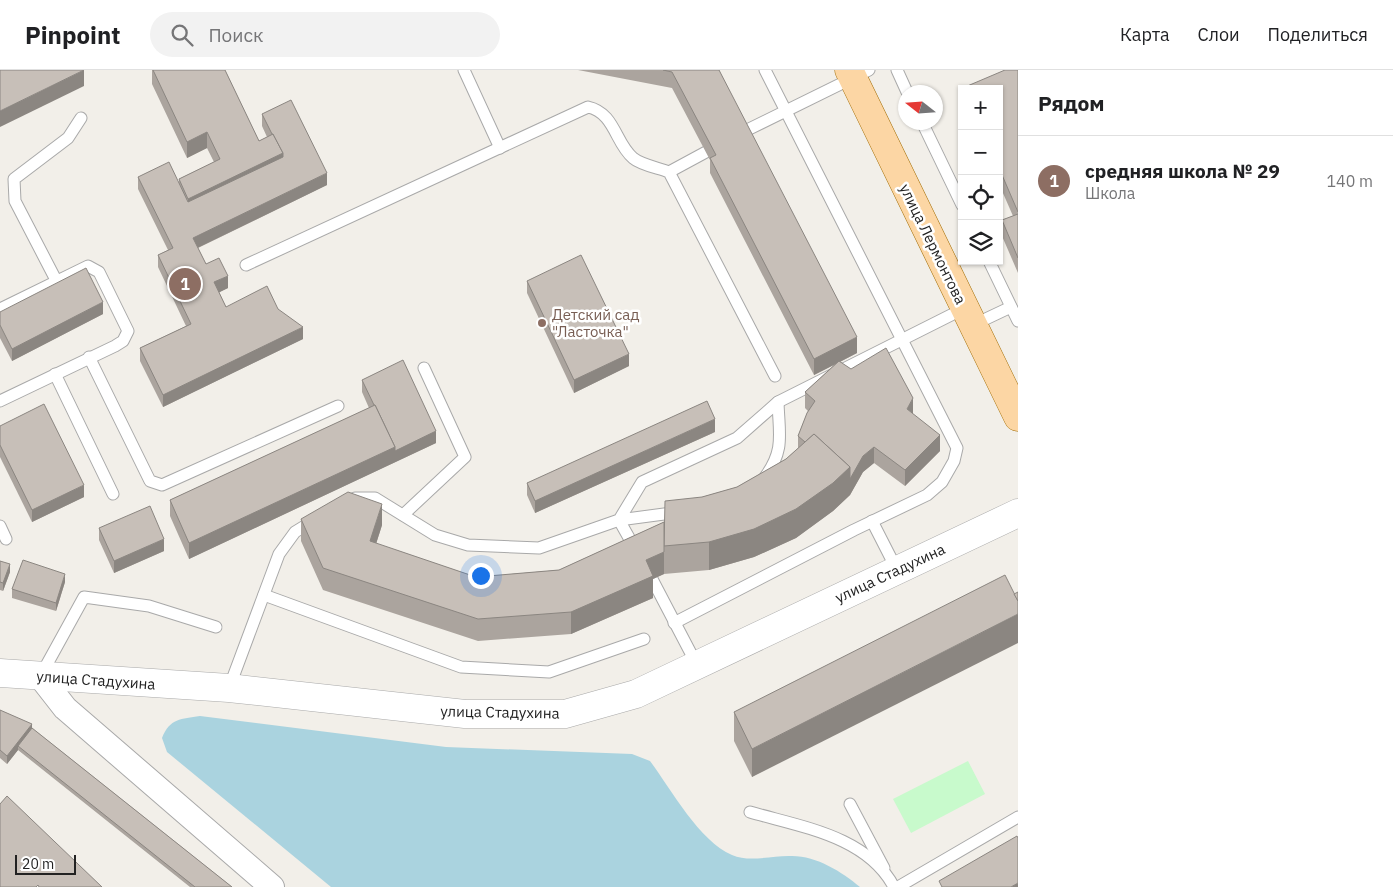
<!DOCTYPE html>
<html lang="ru">
<meta charset="utf-8">
<style>
:root{--surface:#fff;--page:#f2f2f2;--text:#202124;--muted:#757577;--line:#e0e0e0;--accent:#2563eb}
body{margin:0;font-family:"IBM Plex Sans",sans-serif;background:var(--page);color:var(--text)}
.controls{position:absolute;right:15px;top:15px;display:grid;overflow:hidden;border-radius:0px;box-shadow:0 1px 4px #0004}
.controls button{width:45px;height:45px;display:grid;place-items:center;padding:0;border:0;border-bottom:1px solid var(--line);background:var(--surface);color:var(--text);font:25px sans-serif}
.compass{position:absolute;left:898px;top:15px;width:45px;height:45px;border-radius:50%;background:var(--surface);box-shadow:0 1px 4px #0004;rotate:287deg}
.scale{position:absolute;left:15px;bottom:12px;width:61px;box-sizing:border-box;padding-left:5px;border:2px solid #222;border-top:0;font-size:14px;line-height:18px;white-space:nowrap;color:#222;-webkit-text-stroke:4px #fff;paint-order:stroke}
.you{position:absolute;left:480px;top:505px;width:18px;height:18px;margin:-12px;border:4px solid #fff;border-radius:50%;background:#1a73e8;box-shadow:0 0 0 8px #1a73e833}
.badge{display:grid;place-items:center;width:32px;height:32px;border-radius:50%;background:var(--accent);color:#fff;font-size:16px;font-weight:700}
.pin{position:absolute;translate:-50% -50%;border:2px solid #fff;box-shadow:0 1px 5px #0006}
.list{margin:0;padding:0;list-style:none}
h2{display:flex;justify-content:space-between;align-items:center;height:65px;margin:0;padding:0 20px;font-size:21px}
h2 small{font-size:16px;font-weight:400;color:var(--muted)}
.list li{display:grid;grid-template-columns:32px 1fr auto;gap:15px;align-items:center;box-sizing:border-box;height:90px;padding:0 20px;border-top:1px solid var(--line)}
.list b{display:block;font-size:19px;white-space:nowrap}
.list p{margin:0;font-size:16px;white-space:nowrap;color:var(--muted)}
.list em{font-size:16px;font-style:normal;color:var(--muted)}
.icon{flex:none;width:28px;height:28px;fill:none;stroke:currentColor;stroke-width:2;stroke-linecap:round;stroke-linejoin:round}
.map{position:relative;flex:none;width:1018px;height:817px;overflow:hidden}
header{display:flex;align-items:center;gap:30px;box-sizing:border-box;height:70px;padding:0 25px;background:var(--surface);border-bottom:1px solid var(--line)}
header strong{font-size:24px}
nav{display:flex;gap:28px;margin-inline-start:auto;font-size:18px}
.search{width:350px;height:45px;background:var(--page);display:flex;align-items:center;gap:12px;box-sizing:border-box;padding:0 18px;border-radius:28px;color:var(--muted);font-size:19px}
main{display:flex}
aside{flex:1;background:var(--surface)}
.map>svg:first-child{display:block}
</style>
<header>
<strong>Pinpoint</strong>
<div class="search"><svg class="icon" aria-label="search" viewBox="0 0 24 24"><circle cx="10" cy="10" r="6"/><path d="M15 15l6 6"/></svg>Поиск</div>
<nav><a>Карта</a><a>Слои</a><a>Поделиться</a></nav>
</header>
<main>
<div class="map">
<svg width="1018" height="817" viewBox="0 0 1018 817">
<rect width="100%" height="100%" fill="#f2efe9"/>
<path fill="#c8facc" d="M968 691 985 724 911 763 893 729Z"/>
<path fill="#aad3df" d="M200 646 446 677 632 684 650 691C671 719 699 771 732 785 750 793 773 785 792 786 817 786 842 802 860 817H331L167 682 162 668C170 648 181 649 200 646Z"/>
<g fill="none" stroke-linecap="round" stroke-linejoin="round">
<g stroke="#a9a9a9" stroke-width="13">
<g id="service">
<path d="M464 0 500 78"/>
<path d="M897 0 907 22"/>
<path d="M922 52 962 135"/>
<path d="M743 62 869 0"/>
<path d="M669 102 706 82"/>
<path d="M989 191 1018 251"/>
<path d="M246 195 588 37C615 43 615 73 633 88 641 95 659 98 669 102L775 306"/>
<path d="M57 212 15 131 14 109 68 68 81 48"/>
<path d="M0 239 88 196 99 202 128 261 123 271 115 276 0 331"/>
<path d="M973 255 1011 237"/>
<path d="M89 287 150 411 162 415 338 336"/>
<path d="M55 304 113 424"/>
<path d="M765 407C785 380 779 364 778 332"/>
<path d="M351 430 355 428H375L435 465 468 475 539 478 619 450 642 412 737 368 778 332 965 238"/>
<path d="M403 445 465 387 424 298"/>
<path d="M872 451 897 500"/>
<path d="M0 456 6 469"/>
<path d="M637 482 619 450 679 442"/>
<path d="M652 509 697 595"/>
<path d="M264 525 461 597 549 602 644 569"/>
<path d="M674 553 854 460 927 425 942 412 954 391 957 378 765 0"/>
<path d="M41 605 84 527 149 536 216 557"/>
<path d="M229 618 279 484 295 462 313 451"/>
<path d="M850 734 884 798"/>
<path d="M750 742C801 757 867 766 894 817"/>
<path d="M898 817 1018 747"/>
</g>
</g>
<g stroke="#a9a9a9" stroke-width="26">
<path id="minor" d="M40 606 65 638 272 817"/>
</g>
<g stroke="#a9a9a9" stroke-width="29">
<path id="tertiary" d="M0 603 229 618 465 644H565L636 624 1018 443"/>
</g>
<g stroke="#a06b00" stroke-width="29">
<path id="primary" d="M849 0 1018 347"/>
</g>
<use href="#service" stroke="#fff" stroke-width="11"/>
<use href="#minor" stroke="#fff" stroke-width="24"/>
<use href="#tertiary" stroke="#fff" stroke-width="28"/>
<use href="#primary" stroke="#fcd6a4" stroke-width="28"/>
</g>
<g fill="#aba49e">
<path d="M152 0H225L259 71 267 67 262 56V44L327 115 198 178 206 194 228 218 219 222 226 237 278 239 303 269 163 337 140 291V278L186 256 158 197V185L168 180 138 119V107L179 112V109L214 92 207 78 187 88 152 14Z"/>
<path d="M578 0H719L857 283 840 292 913 344 940 381 905 416 874 393 863 402 850 425 833 441 796 468 754 487 709 500 664 504 653 509V528L571 564 478 571 323 520 301 471V449L382 455 376 474 476 507 559 500 664 452 702 427 737 417 786 389 798 378V366L808 341 805 338V322L834 295 814 305 710 103V90L672 18Z"/>
<path d="M1018 0V203L1002 166V150L1013 146 999 114V19H965V17Z"/>
<path d="M527 211 629 296 574 323 527 223Z"/>
<path d="M0 242 103 244 12 291 0 268Z"/>
<path d="M362 310 436 373 189 489 170 446V430L369 338 362 322Z"/>
<path d="M0 356 84 427 32 452 0 387Z"/>
<path d="M715 362 535 443 527 425V413Z"/>
<path d="M99 458 164 481 114 503 99 470Z"/>
<path d="M0 491 10 502 3 521 0 520Z"/>
<path d="M65 512 56 541 12 528V519Z"/>
<path d="M1014 524 752 707 734 671V642Z"/>
<path d="M0 640 32 658 232 817H190L18 680 7 694 0 688Z"/>
</g>
<g fill="#8b8681">
<path d="M84 0V16L0 57V41Z"/>
<path d="M207 62V78L187 88V72Z"/>
<path d="M283 83V99L188 144V129Z"/>
<path d="M327 103V115L193 180V168Z"/>
<path d="M228 206V218L214 225V212Z"/>
<path d="M103 232V244L12 291V279Z"/>
<path d="M303 257V269L163 337V325Z"/>
<path d="M857 267V283L814 305V289Z"/>
<path d="M629 284V296L574 323V310Z"/>
<path d="M913 328V344L907 339Z"/>
<path d="M715 349V362L535 443V431Z"/>
<path d="M436 361V373L189 489V473L395 377Z"/>
<path d="M940 365V381L905 416V400Z"/>
<path d="M874 377V393L863 402 850 425 833 441 796 468 754 487 709 500V472L850 397Z"/>
<path d="M84 415V427L32 452V440Z"/>
<path d="M382 434V455L370 493V471Z"/>
<path d="M164 469V481L114 503V491Z"/>
<path d="M664 482V504L653 509V528L571 564V542L646 490Z"/>
<path d="M10 494V502L3 521V513Z"/>
<path d="M65 504V512L56 541V533Z"/>
<path d="M1018 544V573L752 707V679Z"/>
<path d="M32 654V662L18 676V680L7 694V686Z"/>
<path d="M1018 813V817H1011Z"/>
</g>
<g fill="#c7bfb8" stroke="#8b8681">
<path d="M0 0H84L0 41Z"/>
<path d="M153 0H225L259 71 273 64 283 83 188 129 179 109 220 89 207 62 187 72Z"/>
<path d="M663 0H719L857 267 814 289 710 88 716 85 672 2Z"/>
<path d="M1005 0H1018V142L999 98V19H966L965 17Z"/>
<path d="M291 30 327 103 193 168 206 194 219 188 228 206 214 212 226 237 267 216 278 239 303 257 163 325 140 278 191 254 158 185 173 178 138 107 169 92 188 132 283 87V83L273 64H272L262 44Z"/>
<path d="M1018 144V188L1002 150Z"/>
<path d="M581 185 629 284 574 310 527 211Z"/>
<path d="M86 198 103 232 12 279 0 255V242Z"/>
<path d="M886 278 913 328 907 339 940 365 905 400 874 377 863 386 850 409V397L814 364 805 372 798 366 807 343 815 331 805 322 839 291 851 299Z"/>
<path d="M403 290 436 361 395 381V377L375 335H374L362 310Z"/>
<path d="M707 331 715 349 535 431 527 413Z"/>
<path d="M44 334 84 415 32 440 0 375V356Z"/>
<path d="M375 335 395 377 189 473 170 430Z"/>
<path d="M814 364 850 397 833 413 796 439 754 459 709 472 664 476 665 431 702 427 737 417 786 389Z"/>
<path d="M348 422 382 434 370 471 476 507 559 500 664 452V482L646 490 653 506 571 542 478 549 323 498 301 449Z"/>
<path d="M150 436 164 469 114 491 99 458Z"/>
<path d="M23 490 65 504 56 533 12 519Z"/>
<path d="M0 491 10 494 3 513 0 512Z"/>
<path d="M1005 505 1018 531V544L752 679 734 642Z"/>
<path d="M1018 522V531L1014 524Z"/>
<path d="M0 640 32 654 7 686 0 680Z"/>
<path d="M32 658 232 817H195L18 676Z"/>
<path d="M7 726 102 817H39L38 815 36 817H0V734Z"/>
<path d="M1017 766 1018 768V813L1011 817H942L939 811Z"/>
</g>
<circle fill="#8d6e63" stroke="#fff" stroke-width="2" cx="542" cy="253" r="5"/>
<g text-anchor="middle" dominant-baseline="central" stroke-width="5" stroke-linejoin="round" paint-order="stroke">
<g font-size="15" fill="#222" stroke="#fff">
<text transform="translate(933 174) rotate(64)">улица Лермонтова</text>
<text transform="translate(890 503) rotate(-25)">улица Стадухина</text>
<text transform="translate(96 610) rotate(4)">улица Стадухина</text>
<text transform="translate(500 642) rotate(1)">улица Стадухина</text>
</g>
<g font-size="15" fill="#785e54" stroke="#fff" text-anchor="start">
<text x="552" y="244">Детский сад<tspan x="552" dy="17">"Ласточка"</tspan></text>
</g>
</g>
</svg>
<div class="controls">
<button>+</button>
<button>−</button>
<button><svg class="icon" aria-label="locate" viewBox="0 0 24 24"><circle cx="12" cy="12" r="6"/><path d="M12 2v4M12 18v4M2 12h4M18 12h4"/></svg></button>
<button><svg class="icon" aria-label="layers" viewBox="0 0 24 24"><path d="M12 4l9 5-9 5-9-5zM3 14l9 5 9-5"/></svg></button>
</div>
<svg class="compass" viewBox="-18 -18 36 36"><path d="M0-13l5 13h-10z" fill="#e53935"/><path d="M0 13l5-13h-10z" fill="#757577"/></svg>
<div class="scale">20 m</div>
<div class="you"></div>
<div class="pin badge" style="left:185px;top:214px;background:#8d6e63">1</div>
</div>
<aside>
<h2>Рядом<small></small></h2>
<ul class="list">
<li><span class="badge" style="background:#8d6e63">1</span><div><b>средняя школа № 29</b><p>Школа</p></div><em>140 m</em></li>
</ul>
</aside>
</main>
